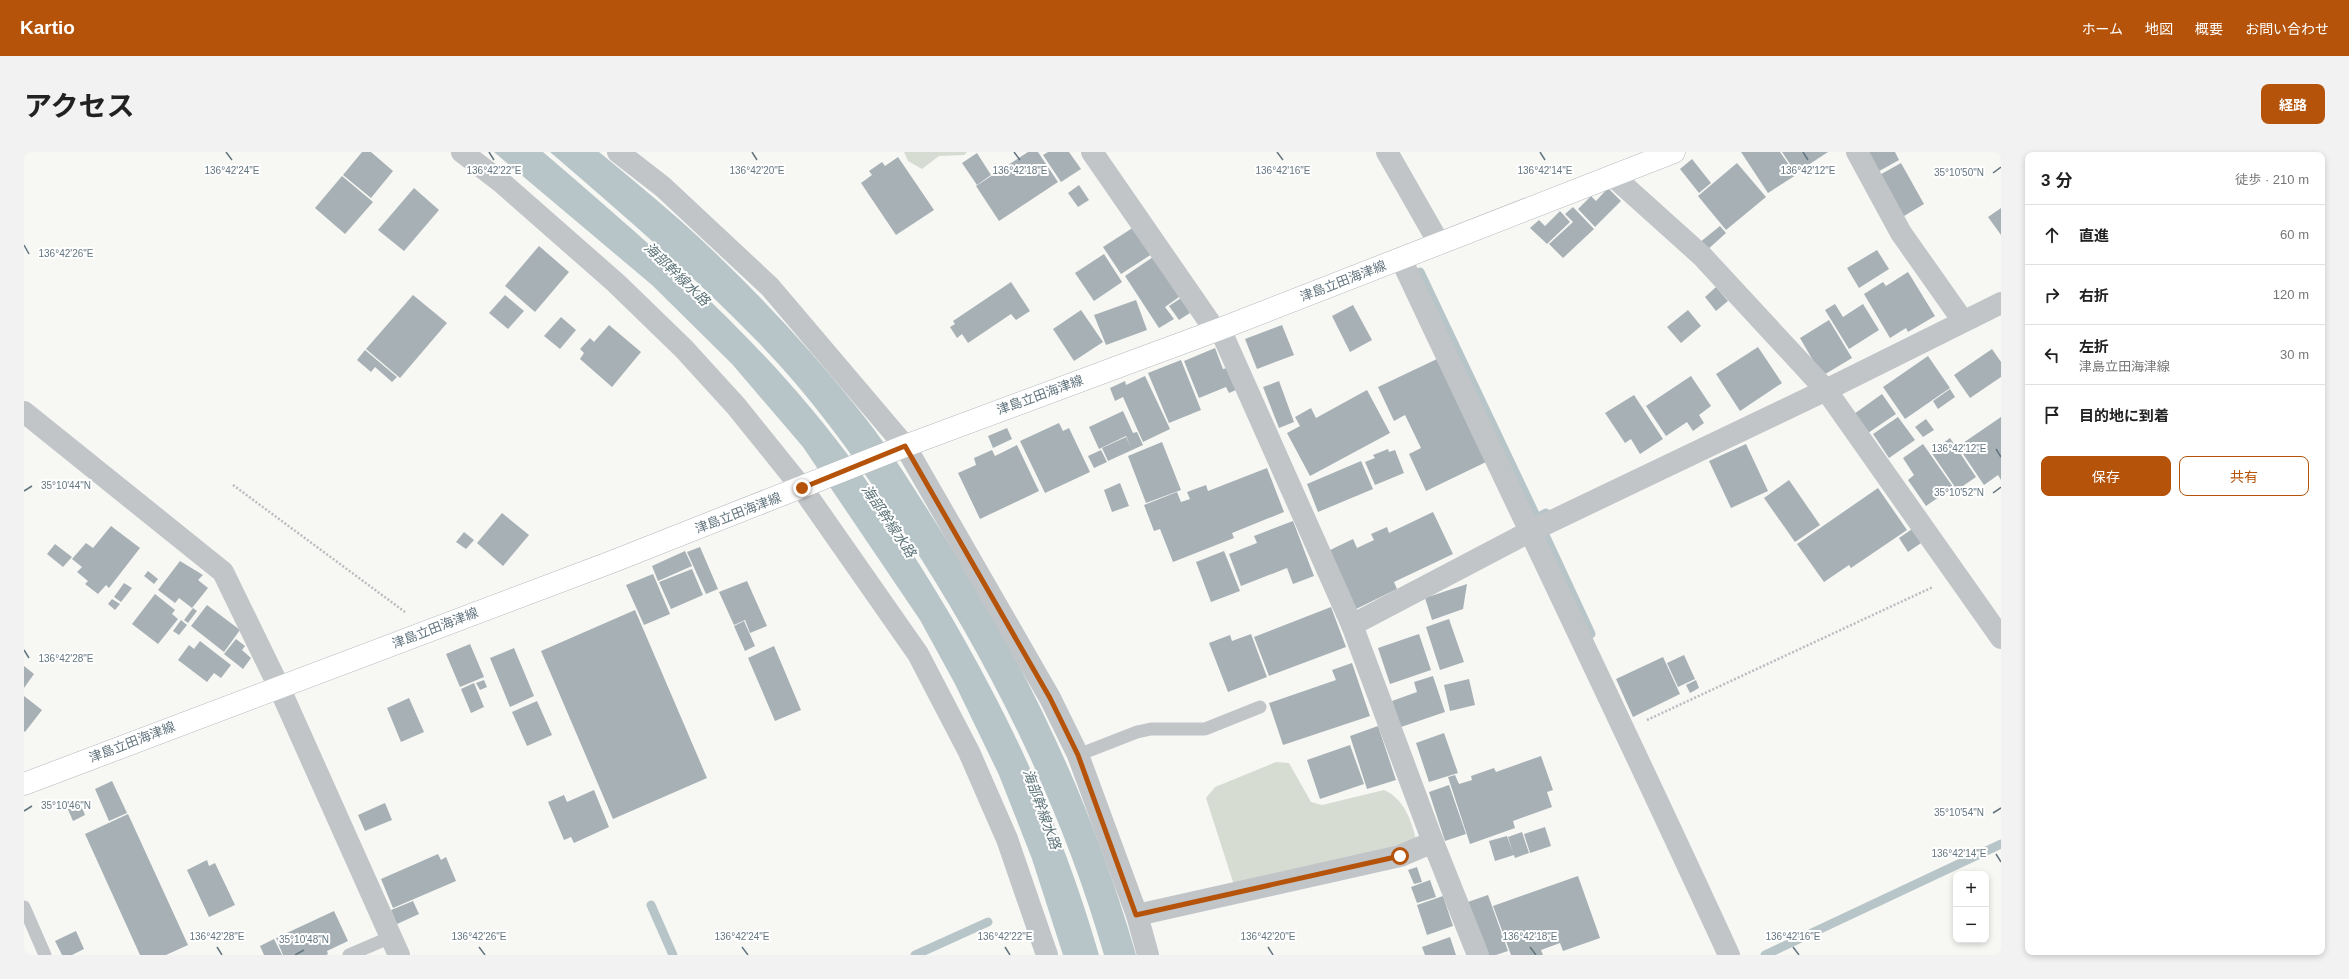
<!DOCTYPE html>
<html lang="ja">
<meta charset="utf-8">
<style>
:root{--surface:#fff;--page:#f2f2f2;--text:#222;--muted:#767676;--line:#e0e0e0;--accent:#b45309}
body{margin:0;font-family:Arial,"Noto Sans JP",sans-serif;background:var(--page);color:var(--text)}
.controls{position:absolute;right:12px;bottom:12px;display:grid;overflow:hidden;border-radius:8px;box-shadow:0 2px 6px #0003}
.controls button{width:36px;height:36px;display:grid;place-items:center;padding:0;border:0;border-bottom:1px solid var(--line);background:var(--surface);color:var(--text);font:20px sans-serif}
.stop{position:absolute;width:12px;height:12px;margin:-9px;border:3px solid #b45309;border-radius:50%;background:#fff}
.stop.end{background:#b45309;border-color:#fff;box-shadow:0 1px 4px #0008}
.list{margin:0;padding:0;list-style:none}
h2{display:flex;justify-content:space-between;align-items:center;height:52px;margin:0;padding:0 16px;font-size:17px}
h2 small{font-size:13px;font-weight:400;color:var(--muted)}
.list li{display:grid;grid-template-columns:26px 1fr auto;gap:12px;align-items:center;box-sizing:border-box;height:60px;padding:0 16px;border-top:1px solid var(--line)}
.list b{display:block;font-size:15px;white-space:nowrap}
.list p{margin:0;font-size:13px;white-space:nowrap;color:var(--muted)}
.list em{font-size:13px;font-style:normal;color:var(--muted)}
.actions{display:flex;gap:8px;padding:12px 16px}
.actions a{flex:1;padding:9px 0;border:1px solid var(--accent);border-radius:8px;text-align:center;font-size:14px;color:var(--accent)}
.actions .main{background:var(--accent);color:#fff}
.icon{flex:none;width:22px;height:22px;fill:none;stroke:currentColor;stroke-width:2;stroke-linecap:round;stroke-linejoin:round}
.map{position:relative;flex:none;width:1977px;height:803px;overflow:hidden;border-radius:8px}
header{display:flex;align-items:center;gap:24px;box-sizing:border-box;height:56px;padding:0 20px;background:var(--accent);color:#fff}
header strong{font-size:19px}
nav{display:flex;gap:22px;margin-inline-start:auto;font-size:14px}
.intro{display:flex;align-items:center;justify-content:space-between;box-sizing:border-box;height:96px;padding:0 24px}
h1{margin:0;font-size:28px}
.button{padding:10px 18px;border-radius:8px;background:var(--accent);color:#fff;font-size:14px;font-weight:700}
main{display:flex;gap:24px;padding:0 24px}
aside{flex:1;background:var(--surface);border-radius:8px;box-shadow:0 2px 6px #0003}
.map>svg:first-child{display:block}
</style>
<header>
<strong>Kartio</strong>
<nav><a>ホーム</a><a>地図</a><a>概要</a><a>お問い合わせ</a></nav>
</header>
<div class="intro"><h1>アクセス</h1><a class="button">経路</a></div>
<main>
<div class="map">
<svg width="1977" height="803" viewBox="0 0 1977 803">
<rect width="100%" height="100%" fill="#f7f7f4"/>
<g fill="#d7dcd3">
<path d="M880 0H943L940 3 915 4 898 17 884 9Z"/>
<path d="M1252 610 1265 611 1287 650 1298 653 1360 638C1380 647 1387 667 1392 687L1378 698 1210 733 1182 646 1191 635Z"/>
</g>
<g fill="#b7c5c8">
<path d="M470 0H519C591 62 663 123 729 192 767 231 803 274 835 318 852 342 867 368 883 393 966 521 1033 657 1075 803H1039L1008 707 975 623 931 532 896 468 779 295 708 212 628 133Z"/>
<path d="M526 0H575C603 23 631 46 658 70 720 126 779 188 831 253 863 292 890 336 917 379 1001 511 1069 652 1112 803H1080C1036 650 965 510 878 377 834 310 788 245 732 188 667 121 597 61 526 0Z"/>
</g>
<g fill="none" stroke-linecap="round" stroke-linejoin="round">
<g stroke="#b7c5c8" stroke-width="9">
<path d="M1396 120 1513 366 1522 361"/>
<path d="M1521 383 1567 482"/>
<path d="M627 753 649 803"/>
<path d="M891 803 964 770"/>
<path d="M1741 803 1977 692"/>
</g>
</g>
<g fill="#a7b1b5">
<path d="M338 0H347L369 19 347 46 319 23Z"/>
<path d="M1004 0H1014L1034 30 975 69 952 34Z"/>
<path d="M1024 0H1045L1057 17 1037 30 1019 3Z"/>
<path d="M1717 0H1756L1772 23 1744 41Z"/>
<path d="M1758 0H1804L1772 21Z"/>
<path d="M1838 0H1871L1875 8 1850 22Z"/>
<path d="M953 1 967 23 953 33 938 11Z"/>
<path d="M874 5 910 58 872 83 837 31 848 23 845 19 858 10 861 14Z"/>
<path d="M1668 7 1687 31 1675 41 1656 17Z"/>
<path d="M1713 11 1742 45 1702 78 1674 44Z"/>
<path d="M1877 11 1900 52 1875 67 1852 25Z"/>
<path d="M318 24 349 50 321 82 291 56Z"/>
<path d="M1055 33 1065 48 1054 55 1044 41Z"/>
<path d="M390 36 415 58 380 99 354 78Z"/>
<path d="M1584 36 1597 49 1571 75 1554 57 1567 44 1572 49Z"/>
<path d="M1549 55 1570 77 1539 106 1525 92 1549 70 1541 62Z"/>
<path d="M1977 56V83L1964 65Z"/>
<path d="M1536 59 1546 70 1523 92 1506 76 1515 68 1521 74Z"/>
<path d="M1696 74 1702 81 1682 99 1675 91Z"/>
<path d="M1110 75 1128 102 1097 122 1079 95Z"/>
<path d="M515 94 545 120 511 160 481 134Z"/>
<path d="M1853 98 1865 117 1835 136 1823 116Z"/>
<path d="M1080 102 1098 130 1070 149 1051 121Z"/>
<path d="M1129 105 1155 145 1141 155 1150 167 1135 176 1101 124Z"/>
<path d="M1884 120 1911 164 1884 180 1882 176 1866 186 1840 142 1859 130 1862 134Z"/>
<path d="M987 130 1006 159 992 168 987 162 944 191 938 182 933 186 926 175 931 172 929 169Z"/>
<path d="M1692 135 1704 149 1692 159 1681 145Z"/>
<path d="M389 143 423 171 376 226 342 197Z"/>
<path d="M481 143 500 159 484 177 465 161Z"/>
<path d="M1157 146 1166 161 1155 168 1145 154Z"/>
<path d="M1112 148 1123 178 1082 193 1070 163Z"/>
<path d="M1811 152 1819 165 1839 152 1855 178 1825 197 1801 158Z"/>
<path d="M1329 153 1348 188 1326 200 1308 164Z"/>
<path d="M1057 158 1079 190 1050 209 1029 177Z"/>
<path d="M1664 158 1677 174 1657 191 1643 175Z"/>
<path d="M537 165 552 178 536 197 520 184Z"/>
<path d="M1805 168 1828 206 1798 224 1776 186Z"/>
<path d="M585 173 617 200 588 235 556 207 560 201 556 197 566 186 570 190Z"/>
<path d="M1258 173 1270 203 1233 217 1221 187Z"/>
<path d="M1734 195 1758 231 1716 259 1692 222Z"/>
<path d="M1191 196 1199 217 1203 216 1212 238 1205 241 1202 235 1175 246 1160 209Z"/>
<path d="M1968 197 1977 210V225L1946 246 1930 223Z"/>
<path d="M341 198 373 225 368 230 351 215 347 220 333 208Z"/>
<path d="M1904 204 1926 236 1881 267 1859 235Z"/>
<path d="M1413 207 1462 310 1402 339 1385 302 1397 296 1381 263 1370 269 1354 235Z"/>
<path d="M1157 208 1177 258 1145 271 1124 221Z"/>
<path d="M1121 224 1146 277 1119 290 1099 245 1091 249 1086 236 1101 229 1102 233Z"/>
<path d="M1667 224 1687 254 1675 263 1680 271 1669 279 1663 270 1642 284 1622 254Z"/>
<path d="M1255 229 1270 270 1255 276 1239 235Z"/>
<path d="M1926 237 1931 245 1914 257 1909 249Z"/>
<path d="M1343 238 1366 281 1286 324 1263 281 1276 274 1271 265 1287 256 1292 266Z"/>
<path d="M1858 242 1872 262 1844 281 1830 262Z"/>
<path d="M1610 243 1639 287 1616 302 1607 287 1601 291 1581 261Z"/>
<path d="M1099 259 1109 281 1113 280 1119 293 1084 309 1078 296 1102 285 1107 295 1102 284 1075 297 1065 275Z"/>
<path d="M1874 265 1891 288 1865 306 1849 282Z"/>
<path d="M1977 265V328L1974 323 1960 333 1937 299 1942 296 1939 291Z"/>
<path d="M1902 267 1910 278 1899 285 1891 275Z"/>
<path d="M1035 271 1039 279 1045 276 1066 320 1021 341 996 289Z"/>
<path d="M983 276 988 287 969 296 964 284Z"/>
<path d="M1926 286 1952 325 1933 338 1907 300Z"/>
<path d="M1138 290 1157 338 1122 351 1104 304Z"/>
<path d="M1722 292 1744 339 1707 356 1685 309Z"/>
<path d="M1899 292 1929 335 1902 354 1884 328 1890 323 1879 306Z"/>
<path d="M993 293 1015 339 956 367 934 321 952 313 950 306 968 298 971 304Z"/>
<path d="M1364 297 1365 300 1371 298 1380 321 1351 333 1341 310 1351 306 1349 303Z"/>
<path d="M1077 298 1083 310 1070 316 1064 304Z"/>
<path d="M1337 309 1349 337 1294 360 1283 332Z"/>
<path d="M1243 316 1260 360 1208 381 1210 386 1149 410 1136 377 1130 379 1120 353 1153 340 1157 350 1166 347 1163 340 1182 333 1184 339Z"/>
<path d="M1765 328 1796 373 1771 390 1740 346Z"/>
<path d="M1096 331 1105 354 1088 360 1080 338Z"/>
<path d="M1854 336 1883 378 1827 416 1825 413 1800 430 1773 392Z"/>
<path d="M1409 360 1429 402 1370 430 1373 437 1332 457 1304 399 1329 387 1333 396 1350 388 1347 382 1363 375 1365 381Z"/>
<path d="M478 361 505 383 479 414 453 391Z"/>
<path d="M1269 369 1290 424 1269 432 1263 416 1217 434 1205 402 1233 391 1230 384Z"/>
<path d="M87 374 116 396 85 436 82 433 74 442 61 432 64 429 53 420 58 415 48 407 62 391 69 396Z"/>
<path d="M1891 375 1900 389 1884 400 1875 386Z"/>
<path d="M440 380 450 388 442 397 432 390Z"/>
<path d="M31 392 48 405 39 415 23 402Z"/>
<path d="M676 395 694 437 682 442 663 400Z"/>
<path d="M661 399 668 414 634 429 628 414Z"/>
<path d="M1200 399 1216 439 1187 450 1172 410Z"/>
<path d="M156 409 179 423 174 428 184 436 168 456 155 446 151 451 134 438Z"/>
<path d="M668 417 679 443 647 457 635 430Z"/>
<path d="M124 419 134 427 130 432 120 424Z"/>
<path d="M629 422 646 462 620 473 602 433Z"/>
<path d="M723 429 743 474 726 481 721 468 710 473 695 440Z"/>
<path d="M100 431 108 436 97 450 90 445Z"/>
<path d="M1443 432 1439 457 1408 468 1401 446Z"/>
<path d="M131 442 151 458 148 462 154 467 134 492 108 472Z"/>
<path d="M88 447 96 452 91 458 84 452Z"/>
<path d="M183 453 216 478 200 500 167 474Z"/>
<path d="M1307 455 1322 495 1245 524 1230 485Z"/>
<path d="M169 456 173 459 164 471 160 468Z"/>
<path d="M611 458 683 626 589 667 517 499Z"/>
<path d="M1425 467 1440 510 1416 518 1402 475Z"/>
<path d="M157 468 163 473 155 483 149 479Z"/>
<path d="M720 469 731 494 721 499 710 474Z"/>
<path d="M1227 482 1243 525 1204 540 1185 491 1206 483 1208 489Z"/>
<path d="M1395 482 1407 518 1366 532 1354 496Z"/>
<path d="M212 487 221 494 218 498 227 506 219 517 200 502Z"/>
<path d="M176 489 207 513 197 526 190 521 183 530 154 508 165 493 170 497Z"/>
<path d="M446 492 460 525 436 535 422 502Z"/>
<path d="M750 494 777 558 751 569 724 506Z"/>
<path d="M490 496 510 544 486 555 466 506Z"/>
<path d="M1660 503 1671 527 1654 535 1643 511Z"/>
<path d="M1639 505 1656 542 1609 565 1592 527Z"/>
<path d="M1328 511 1346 564 1259 593 1245 551 1312 528 1308 518Z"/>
<path d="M0 514 10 522 0 536Z"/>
<path d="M1409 524 1421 560 1377 575 1368 549 1393 540 1390 530Z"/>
<path d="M1445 527 1451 553 1426 559 1420 533Z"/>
<path d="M460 528 463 535 456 538 452 531Z"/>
<path d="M1672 528 1675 536 1666 541 1662 533Z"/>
<path d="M450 531 460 555 447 561 437 537Z"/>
<path d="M0 544 18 558 1 580 0 579Z"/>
<path d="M385 546 400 580 377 590 363 556Z"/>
<path d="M513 549 528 583 503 594 488 560Z"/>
<path d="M1354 574 1372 628 1343 637 1326 584Z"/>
<path d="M1420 581 1434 621 1405 630 1392 591Z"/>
<path d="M1326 593 1340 632 1296 647 1283 608Z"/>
<path d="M1517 604 1529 638 1523 640 1528 655 1489 669 1491 676 1446 692 1424 625 1431 623 1435 632 1448 628 1447 624 1470 616 1472 620Z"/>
<path d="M88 629 103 661 85 669 71 637Z"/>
<path d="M1425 633 1442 682 1421 689 1405 640Z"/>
<path d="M570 638 585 675 550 691 547 685 540 688 524 650 540 643 543 650Z"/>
<path d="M55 648 61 663 49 669 42 653Z"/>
<path d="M361 651 368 668 341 679 334 663Z"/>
<path d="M104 662 164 793 142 803H116L61 682Z"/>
<path d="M1521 675 1527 694 1506 701 1500 682Z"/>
<path d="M1498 680 1505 701 1491 706 1490 703 1471 709 1465 689 1483 684 1489 701 1484 685Z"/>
<path d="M414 702 417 708 422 705 432 729 369 756 357 727Z"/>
<path d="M183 708 185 714 191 711 211 753 185 765 163 718Z"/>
<path d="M1393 715 1398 730 1390 732 1384 718Z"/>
<path d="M1554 724 1576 786 1539 799 1536 791 1517 798 1519 803H1487L1469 754Z"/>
<path d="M1406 728 1412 745 1393 751 1387 735Z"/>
<path d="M1464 743 1484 799 1472 803H1460L1441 751Z"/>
<path d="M1419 744 1429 774 1403 783 1393 753Z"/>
<path d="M389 749 395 762 373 772 367 758Z"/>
<path d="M310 759 324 789 303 799 304 802 302 803H259L252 786Z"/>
<path d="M52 779 60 797 48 803H38L31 789Z"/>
<path d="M1426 785 1432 803H1401L1398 795Z"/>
<path d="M250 787 258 803H240L236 794Z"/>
</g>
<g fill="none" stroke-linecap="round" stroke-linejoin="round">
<g stroke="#b3b9bd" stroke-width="23">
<path id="secondary" d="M0 632 590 409 881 294 1196 177 1650 0"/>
</g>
<g stroke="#b9bcbf" stroke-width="2.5" stroke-dasharray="2 2" stroke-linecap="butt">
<path d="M209 333 381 460"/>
<path d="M1623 568 1909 435"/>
</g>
<g stroke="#c1c5c8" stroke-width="13">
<path d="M1054 603 1113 580 1127 577H1181L1236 555"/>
<path d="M0 755 21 803"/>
<path d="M325 803 367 785"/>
</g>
<g stroke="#c1c5c8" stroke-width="22">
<path d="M438 0 477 30 592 131 660 197 712 254 778 336 894 502 945 600 983 687 1023 803"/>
<path d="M594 0 639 35 746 135 881 294 1026 546 1054 603 1113 763 1124 803"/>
<path d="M1068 0 1191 178"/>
<path d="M1363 0 1415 91"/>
<path d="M1833 0 1877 81 1939 169"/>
<path d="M1589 24 1678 104 1802 238 1977 486"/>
<path d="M1377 107C1486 339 1598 570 1705 803"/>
<path d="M1196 177 1328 473 1409 690 1454 803"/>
<path d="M0 260 199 420 255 535 375 803"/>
<path d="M1328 473 1505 380 1802 238 1977 151"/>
<path d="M1113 763 1376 704 1409 690"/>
</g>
<use href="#secondary" stroke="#fff" stroke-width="22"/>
</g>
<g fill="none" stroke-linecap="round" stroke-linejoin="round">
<path stroke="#b45309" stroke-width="5" d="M778 336 881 294 1026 546 1054 603 1112 763 1376 704"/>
</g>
<path fill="none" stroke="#63757f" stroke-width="1.5" d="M202 0 208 8M465 0 470 8M728 0 733 8M990 0 996 8M1253 0 1259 8M1516 0 1521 8M1779 0 1784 8M1969 21 1977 15M0 93 5 102M1972 297 1977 305M0 339 8 334M1969 341 1977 335M0 498 5 506M0 659 8 654M1969 661 1977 656M1972 702 1977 710M193 795 198 803M455 795 461 803M718 795 724 803M981 795 986 803M1244 795 1249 803M1506 795 1512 803M1769 795 1775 803M271 803 280 798"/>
<g text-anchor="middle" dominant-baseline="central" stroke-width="4" stroke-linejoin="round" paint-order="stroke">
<g font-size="13" fill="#63757f" stroke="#fff">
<text transform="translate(1319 129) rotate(-21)">津島立田海津線</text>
<text transform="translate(1016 243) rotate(-20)">津島立田海津線</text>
<text transform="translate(714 361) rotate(-21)">津島立田海津線</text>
<text transform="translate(411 476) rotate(-21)">津島立田海津線</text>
<text transform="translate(108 590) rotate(-21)">津島立田海津線</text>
</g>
<g font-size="14" font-style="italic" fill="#5e7579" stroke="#fff">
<text transform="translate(653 122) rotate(44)">海部幹線水路</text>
<text transform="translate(865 369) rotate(56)">海部幹線水路</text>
<text transform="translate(1018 657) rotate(70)">海部幹線水路</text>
</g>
</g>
<g font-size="10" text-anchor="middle" fill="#63757f" stroke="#fff" stroke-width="4" stroke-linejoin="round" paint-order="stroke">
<text x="208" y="22">136°42'24"E</text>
<text x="470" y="22">136°42'22"E</text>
<text x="996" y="22">136°42'18"E</text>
<text x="1259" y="22">136°42'16"E</text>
<text x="1521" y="22">136°42'14"E</text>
<text x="1784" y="22">136°42'12"E</text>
<text x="733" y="22">136°42'20"E</text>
<text x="1935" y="24">35°10'50"N</text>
<text x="42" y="105">136°42'26"E</text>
<text x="1935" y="300">136°42'12"E</text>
<text x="42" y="337">35°10'44"N</text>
<text x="1935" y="344">35°10'52"N</text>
<text x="42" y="510">136°42'28"E</text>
<text x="42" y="657">35°10'46"N</text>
<text x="1935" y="664">35°10'54"N</text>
<text x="1935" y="705">136°42'14"E</text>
<text x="193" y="788">136°42'28"E</text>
<text x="455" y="788">136°42'26"E</text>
<text x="718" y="788">136°42'24"E</text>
<text x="981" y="788">136°42'22"E</text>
<text x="1244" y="788">136°42'20"E</text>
<text x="1506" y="788">136°42'18"E</text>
<text x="1769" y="788">136°42'16"E</text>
<text x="280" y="791">35°10'48"N</text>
</g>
</svg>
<div class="controls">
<button>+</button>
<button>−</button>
</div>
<div class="stop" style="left:1376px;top:704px"></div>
<div class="stop end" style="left:778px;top:336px"></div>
</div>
<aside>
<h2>3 分<small>徒歩 · 210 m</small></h2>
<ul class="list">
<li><svg class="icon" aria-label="ahead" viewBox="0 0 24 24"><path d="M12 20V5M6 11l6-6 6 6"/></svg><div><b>直進</b></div><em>60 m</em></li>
<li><svg class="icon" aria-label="right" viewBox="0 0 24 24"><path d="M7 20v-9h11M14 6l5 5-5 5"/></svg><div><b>右折</b></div><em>120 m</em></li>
<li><svg class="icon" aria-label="left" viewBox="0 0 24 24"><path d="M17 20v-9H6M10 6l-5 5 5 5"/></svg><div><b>左折</b><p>津島立田海津線</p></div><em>30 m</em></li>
<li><svg class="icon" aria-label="arrive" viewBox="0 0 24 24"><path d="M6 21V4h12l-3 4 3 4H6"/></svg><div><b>目的地に到着</b></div></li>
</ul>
<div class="actions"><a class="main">保存</a><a>共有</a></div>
</aside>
</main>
